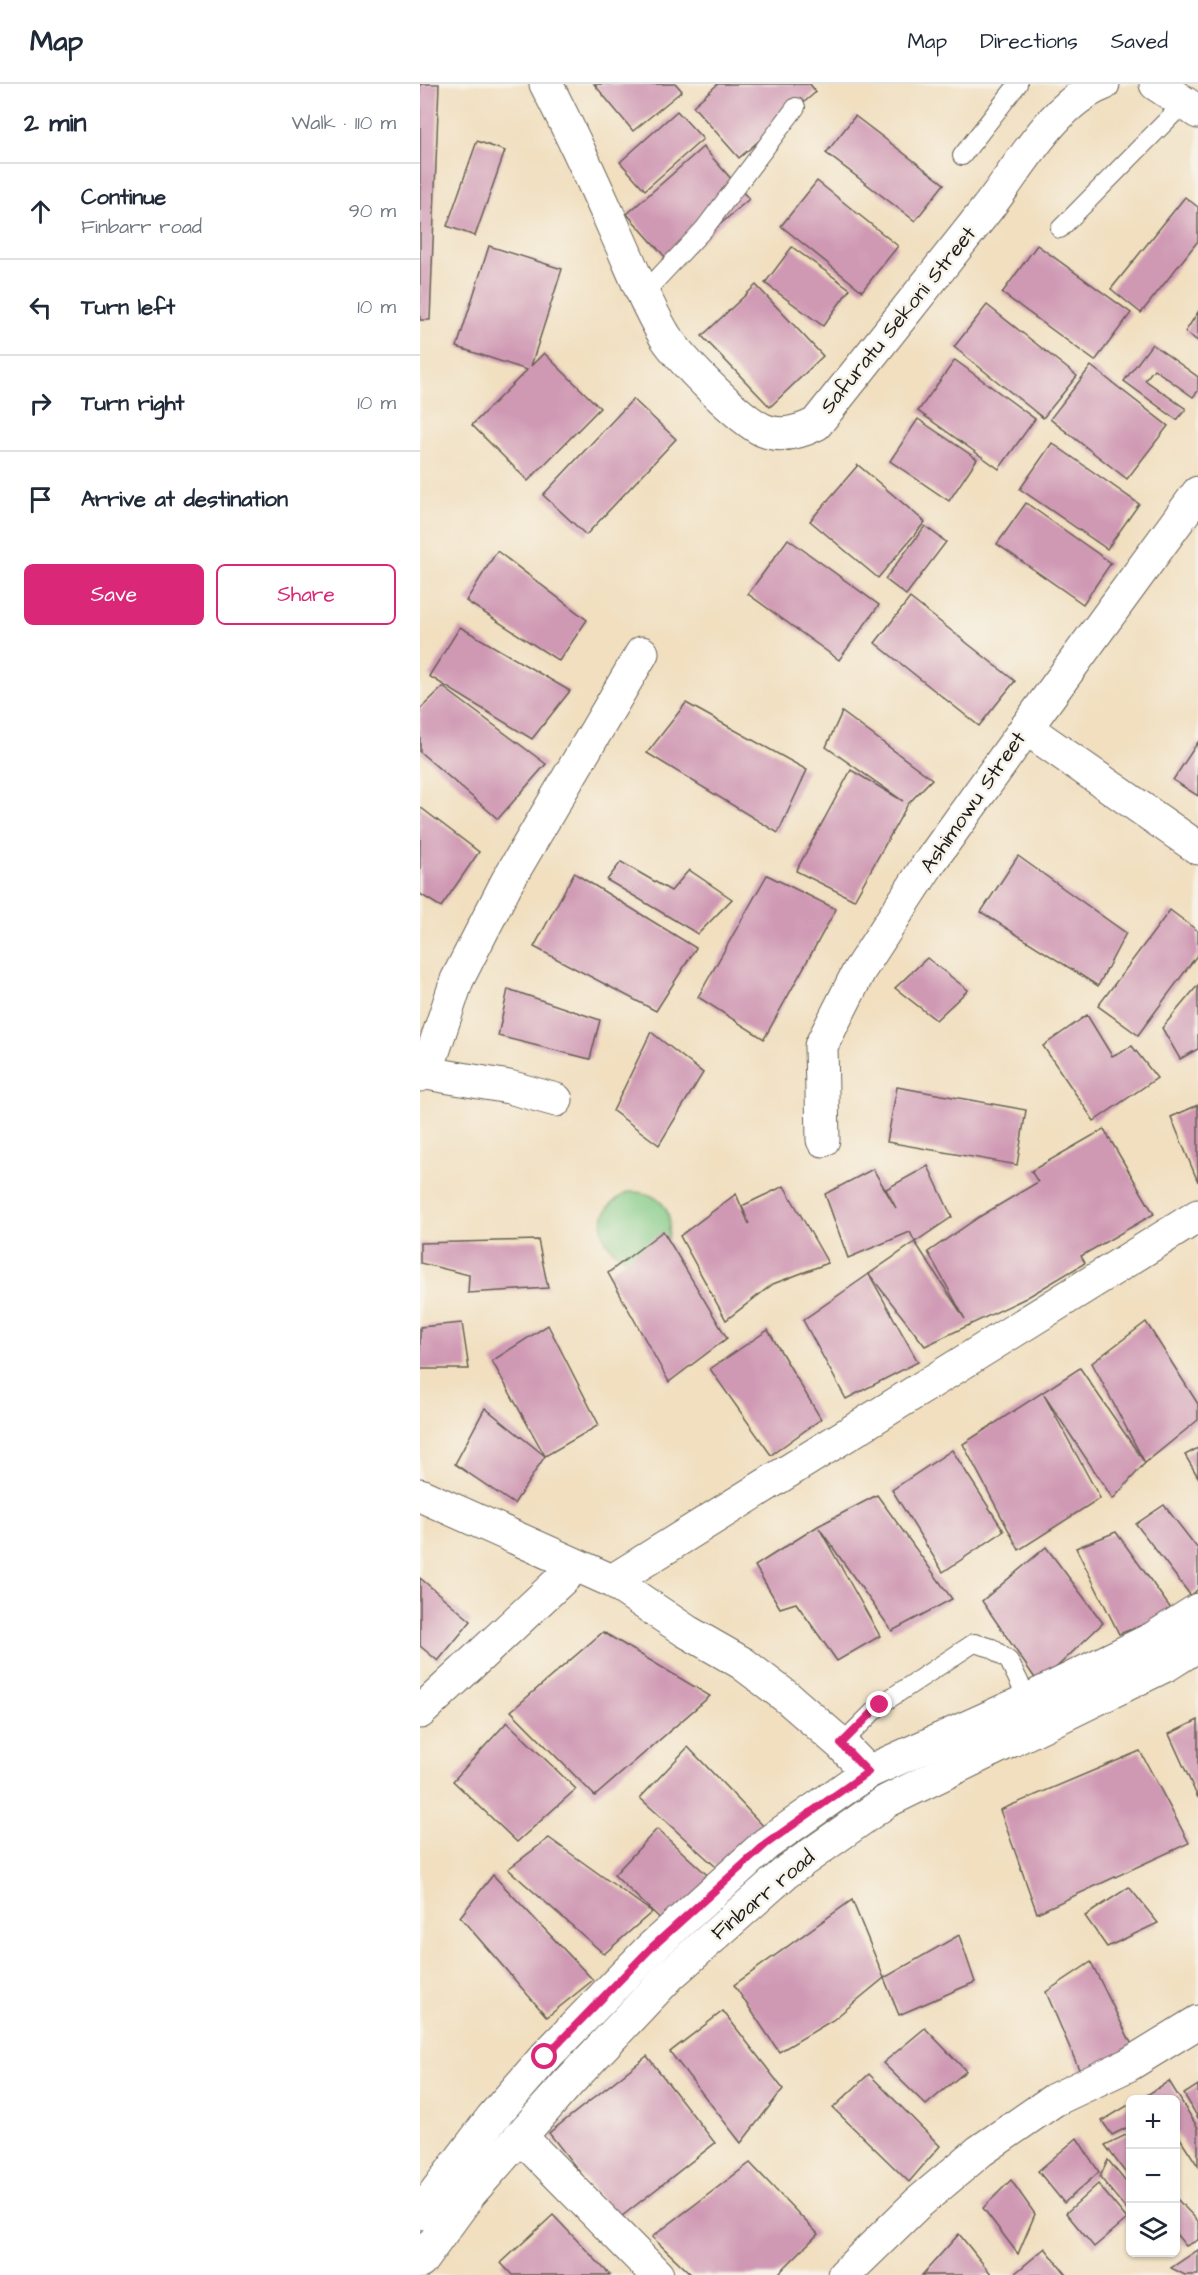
<!DOCTYPE html>
<meta charset="utf-8">
<style>
:root{--surface:#fff;--page:#f2f2f3;--text:#1f2937;--muted:#747a83;--line:#e0e1e3;--accent:#db2777}
body{margin:0;font-family:"Architects Daughter",sans-serif;background:var(--page);color:var(--text)}
.controls{position:absolute;right:18px;bottom:18px;display:grid;overflow:hidden;border-radius:9px;box-shadow:0 2px 4px #0004}
.controls button{width:54px;height:54px;display:grid;place-items:center;padding:0;border:0;border-bottom:2px solid var(--line);background:var(--surface);color:var(--text);font:30px sans-serif}
.stop{position:absolute;width:18px;height:18px;margin:-14px;border:4px solid #db2777;border-radius:50%;background:#fff}
.stop.end{background:#db2777;border-color:#fff;box-shadow:0 2px 6px #0008}
.list{margin:0;padding:0;list-style:none}
h2{display:flex;justify-content:space-between;align-items:center;height:78px;margin:0;padding:0 24px;font-size:26px}
h2 small{font-size:20px;font-weight:400;color:var(--muted)}
.list li{display:grid;grid-template-columns:39px 1fr auto;gap:18px;align-items:center;box-sizing:border-box;height:96px;padding:0 24px;border-top:2px solid var(--line)}
.list b{display:block;font-size:22px;white-space:nowrap}
.list p{margin:0;font-size:20px;white-space:nowrap;color:var(--muted)}
.list em{font-size:20px;font-style:normal;color:var(--muted)}
.actions{display:flex;gap:12px;padding:18px 24px}
.actions a{flex:1;padding:14px 0;border:2px solid var(--accent);border-radius:9px;text-align:center;font-size:21px;color:var(--accent)}
.actions .main{background:var(--accent);color:#fff}
.icon{flex:none;width:33px;height:33px;fill:none;stroke:currentColor;stroke-width:2;stroke-linecap:round;stroke-linejoin:round}
.map{position:relative;flex:none;width:778px;height:2191px;overflow:hidden}
header{display:flex;align-items:center;gap:36px;box-sizing:border-box;height:84px;padding:0 30px;background:var(--surface);border-bottom:2px solid var(--line)}
header strong{font-size:28px}
nav{display:flex;gap:33px;margin-inline-start:auto;font-size:21px}
main{display:flex}
aside{flex:1;background:var(--surface)}
.map>svg:first-child{display:block}
</style>
<header>
<strong>Map</strong>
<nav><a>Map</a><a>Directions</a><a>Saved</a></nav>
</header>
<main>
<aside>
<h2>2 min<small>Walk · 110 m</small></h2>
<ul class="list">
<li><svg class="icon" aria-label="ahead" viewBox="0 0 24 24"><path d="M12 20V5M6 11l6-6 6 6"/></svg><div><b>Continue</b><p>Finbarr road</p></div><em>90 m</em></li>
<li><svg class="icon" aria-label="left" viewBox="0 0 24 24"><path d="M17 20v-9H6M10 6l-5 5 5 5"/></svg><div><b>Turn left</b></div><em>10 m</em></li>
<li><svg class="icon" aria-label="right" viewBox="0 0 24 24"><path d="M7 20v-9h11M14 6l5 5-5 5"/></svg><div><b>Turn right</b></div><em>10 m</em></li>
<li><svg class="icon" aria-label="arrive" viewBox="0 0 24 24"><path d="M6 21V4h12l-3 4 3 4H6"/></svg><div><b>Arrive at destination</b></div></li>
</ul>
<div class="actions"><a class="main">Save</a><a>Share</a></div>
</aside>
<div class="map">
<svg width="778" height="2191" viewBox="0 0 778 2191">
<rect width="100%" height="100%" fill="#f7f3e8"/>
<filter id="ink" filterUnits="userSpaceOnUse"><feTurbulence type="fractalNoise" baseFrequency=".0167" numOctaves="2"/><feDisplacementMap in="SourceGraphic" scale="12" xChannelSelector="R" yChannelSelector="G"/><feConvolveMatrix kernelMatrix="1 2 1 2 8 2 1 2 1" color-interpolation-filters="sRGB"/></filter>
<filter id="wash" filterUnits="userSpaceOnUse"><feTurbulence type="fractalNoise" baseFrequency=".008" numOctaves="4" result="noise"/><feDisplacementMap in="SourceGraphic" scale="24" xChannelSelector="R" yChannelSelector="G"/><feGaussianBlur stdDeviation="1.35" result="paint"/><feColorMatrix in="noise" values="0 0 0 0 0 0 0 0 0 0 0 0 0 0 0 0 0 1.4 0 .05"/><feComposite in="paint" operator="in"/></filter>
<g filter="url(#wash)">
<rect width="100%" height="100%" fill="#f1dfc0"/>
<path fill="#83cb87" stroke="#507452" stroke-width="1.5" d="M209 1108C241 1107 257 1128 246 1159L207 1175C173 1159 174 1124 209 1108Z"/>
<g id="blocks">
<g fill="#cf98b3">
<path d="M0 0H19L10 236H0Z"/>
<path d="M174 0H256L262 7 213 47Z"/>
<path d="M298 0H390L396 8 319 74 273 22Z"/>
<path d="M257 27 283 55 225 106 200 78Z"/>
<path d="M435 32 524 100 495 137 406 69Z"/>
<path d="M57 57 85 67 55 152 27 142Z"/>
<path d="M283 63 329 115 253 182 207 130Z"/>
<path d="M397 97 478 162 442 207 361 142Z"/>
<path d="M765 113 778 123V157L721 229 691 205Z"/>
<path d="M617 161 711 229 675 277 582 209Z"/>
<path d="M69 162 142 185 111 282 124 269 180 324 108 397 52 341 107 286 37 263Z"/>
<path d="M372 163 430 205 403 242 345 199Z"/>
<path d="M336 201 403 272 350 323 282 252Z"/>
<path d="M567 221 657 292 623 334 534 263Z"/>
<path d="M778 228V257L765 248Z"/>
<path d="M732 260 778 293V307L773 313 734 285 725 296 766 325 757 336 704 297Z"/>
<path d="M535 276 615 335 579 385 498 327Z"/>
<path d="M671 282 748 342 707 395 630 335Z"/>
<path d="M213 315 256 355 166 451 123 411Z"/>
<path d="M498 335 557 375 529 417 470 377Z"/>
<path d="M632 359 719 420 687 465 600 405Z"/>
<path d="M438 381 505 438 458 494 390 437Z"/>
<path d="M606 419 691 479 663 520 577 460Z"/>
<path d="M505 442 526 458 486 511 465 495Z"/>
<path d="M368 455 459 521 419 576 328 510Z"/>
<path d="M77 467 167 536 139 577 46 517Z"/>
<path d="M490 514 595 597 559 642 455 559Z"/>
<path d="M40 543 150 607 112 655 9 592Z"/>
<path d="M23 603 126 680 78 735 0 668V625Z"/>
<path d="M266 619 387 686 358 749 227 669Z"/>
<path d="M422 628 512 695 488 720 434 816 376 787 431 686 483 717 406 663Z"/>
<path d="M778 658V712L753 696Z"/>
<path d="M0 723 59 768 21 823 0 810Z"/>
<path d="M598 772 706 849 678 902 561 828Z"/>
<path d="M201 778 251 807 269 786 312 815 278 850 187 796Z"/>
<path d="M154 789 276 864 236 927 114 863Z"/>
<path d="M347 791 416 825 344 955 278 913Z"/>
<path d="M750 826 778 847V870L718 951 678 922Z"/>
<path d="M507 874 548 906 516 936 475 904Z"/>
<path d="M778 901V965L760 975 742 944Z"/>
<path d="M88 905 180 936 170 975 78 952Z"/>
<path d="M667 931 692 972 712 962 737 994 674 1037 623 962Z"/>
<path d="M231 948 283 989 239 1061 193 1027Z"/>
<path d="M477 1003 606 1026 597 1081 467 1058Z"/>
<path d="M778 1021V1098L751 1033Z"/>
<path d="M684 1045 734 1130 661 1172 665 1179 606 1214 505 1262 449 1190 495 1158 490 1148 428 1174 405 1110 453 1085 476 1124 466 1105 508 1082 532 1133 495 1158 545 1235 508 1168 559 1133 618 1098 611 1087Z"/>
<path d="M364 1102 408 1179 353 1200 306 1236 260 1152 316 1110 329 1140 322 1122Z"/>
<path d="M243 1147 307 1254 249 1298 188 1189Z"/>
<path d="M118 1156 128 1204 48 1209 49 1191 0 1179V1159Z"/>
<path d="M449 1190 498 1278 426 1315 383 1236Z"/>
<path d="M726 1238 778 1320V1336L725 1379 672 1279Z"/>
<path d="M42 1239 49 1285H0V1243Z"/>
<path d="M128 1241 179 1341 125 1372 94 1420 35 1380 65 1324 125 1372 72 1277Z"/>
<path d="M348 1246 401 1335 351 1371 290 1285Z"/>
<path d="M660 1284 725 1379 693 1415 624 1311 680 1414 599 1466 543 1360Z"/>
<path d="M778 1364V1393L765 1371Z"/>
<path d="M532 1366 584 1447 523 1488 472 1406Z"/>
<path d="M457 1411 532 1515 472 1547 399 1444 460 1552 417 1577 376 1519 360 1524 335 1482 398 1442Z"/>
<path d="M744 1421 778 1465V1505L771 1512 716 1440Z"/>
<path d="M696 1448 754 1529 699 1550 656 1464Z"/>
<path d="M626 1463 683 1539 619 1600 562 1517Z"/>
<path d="M0 1494 51 1537 18 1577 0 1562Z"/>
<path d="M183 1548 290 1612 175 1712 91 1627Z"/>
<path d="M778 1636V1714L749 1650Z"/>
<path d="M87 1638 156 1705 97 1758 33 1697Z"/>
<path d="M268 1663 349 1748 306 1792 220 1714Z"/>
<path d="M720 1667 769 1759 617 1829 580 1726Z"/>
<path d="M237 1745 296 1799 247 1841 194 1791Z"/>
<path d="M129 1754 232 1828 184 1870 88 1785Z"/>
<path d="M73 1791 173 1896 127 1933 40 1833Z"/>
<path d="M709 1803 738 1839 687 1863 665 1832Z"/>
<path d="M432 1816 464 1894 413 1936 359 1968 314 1901Z"/>
<path d="M539 1851 555 1898 479 1931 464 1894Z"/>
<path d="M671 1878 713 1963 661 1990 626 1908Z"/>
<path d="M303 1927 363 2005 321 2059 250 1968Z"/>
<path d="M505 1944 546 1987 506 2021 463 1979Z"/>
<path d="M227 1972 295 2059 197 2136 129 2049Z"/>
<path d="M449 1990 520 2062 489 2098 413 2024Z"/>
<path d="M749 1997 778 2044V2082L756 2048V2016H719Z"/>
<path d="M778 2001V2034L764 2010Z"/>
<path d="M710 2020V2042L692 2051 682 2037Z"/>
<path d="M710 2049V2095L685 2061Z"/>
<path d="M657 2054 679 2088 644 2119 618 2087Z"/>
<path d="M688 2076 710 2103V2130L680 2093Z"/>
<path d="M330 2079 398 2150 357 2191H272L232 2153Z"/>
<path d="M591 2096 615 2130 598 2170 563 2124Z"/>
<path d="M678 2100 707 2135 674 2163 646 2129Z"/>
<path d="M756 2114 778 2137V2156L766 2162 756 2150Z"/>
<path d="M133 2131 190 2191H92L81 2179Z"/>
<path d="M539 2150 572 2191H502Z"/>
<path d="M625 2164 647 2191H593Z"/>
<path d="M778 2166V2191H765L751 2184Z"/>
</g>
</g>
</g>
<g filter="url(#ink)">
<use href="#blocks" fill-opacity="0" stroke="#676055" stroke-width="1.5"/>
<g fill="none" stroke-linecap="round" stroke-linejoin="round">
<g stroke="#676055" stroke-width="20">
<g id="lane">
<path d="M542 72 598 0"/>
<path d="M640 145 765 18"/>
<path d="M223 210 284 145 376 23"/>
<path d="M421 1660 460 1621 554 1559 572 1564 589 1577 608 1616"/>
</g>
</g>
<g stroke="#676055" stroke-width="35">
<g id="street">
<path d="M126 0C152 50 175 101 198 153 213 186 226 221 245 252 260 275 319 335 343 346 361 354 380 348 396 340 453 269 509 197 566 126 599 85 632 20 683 0"/>
<path d="M736 0 778 28"/>
<path d="M606 644 778 764"/>
<path d="M6 989 37 896 87 798 222 569"/>
<path d="M0 991 6 989 89 1003 136 1016"/>
<path d="M403 1056 401 962 439 887 507 782 606 644 778 409"/>
<path d="M0 1411 192 1497 266 1547 322 1579 368 1614 421 1660 448 1688"/>
<path d="M192 1497 778 1132"/>
<path d="M0 1628 156 1482"/>
<path d="M100 2052 237 2191"/>
<path d="M424 2191 497 2120 560 2067 634 2016 708 1981 778 1938"/>
</g>
</g>
<g stroke="#676055" stroke-width="35">
<g id="secondary">
<path d="M0 2129 72 2034 125 1973 230 1865 346 1760 448 1688 608 1616 734 1554 778 1526"/>
<path d="M0 2178 51 2108 148 1999 250 1891 365 1789 467 1717 748 1580 778 1561"/>
</g>
</g>
<use href="#lane" stroke="#fff" stroke-width="18"/>
<use href="#street" stroke="#fff" stroke-width="33"/>
<use href="#secondary" stroke="#fff" stroke-width="33"/>
</g>
</g>
<g fill="none" stroke-linecap="round" stroke-linejoin="round" filter="url(#ink)">
<path stroke="#db2777" stroke-width="8" d="M125 1973 230 1865 346 1760 448 1688 421 1660 460 1621"/>
</g>
<g text-anchor="middle" dominant-baseline="central" stroke-width="5" stroke-linejoin="round" paint-order="stroke">
<g font-size="21" fill="#1c1c1c" stroke="#f7f3e8">
<text transform="translate(478 236) rotate(-51)">Safuratu Sekoni Street</text>
<text transform="translate(553 718) rotate(-55)">Ashimowu Street</text>
<text transform="translate(343 1811) rotate(-40)">Finbarr road</text>
</g>
</g>
</svg>
<div class="controls">
<button>+</button>
<button>−</button>
<button><svg class="icon" aria-label="layers" viewBox="0 0 24 24"><path d="M12 4l9 5-9 5-9-5zM3 14l9 5 9-5"/></svg></button>
</div>
<div class="stop" style="left:125px;top:1973px"></div>
<div class="stop end" style="left:460px;top:1621px"></div>
</div>
</main>
